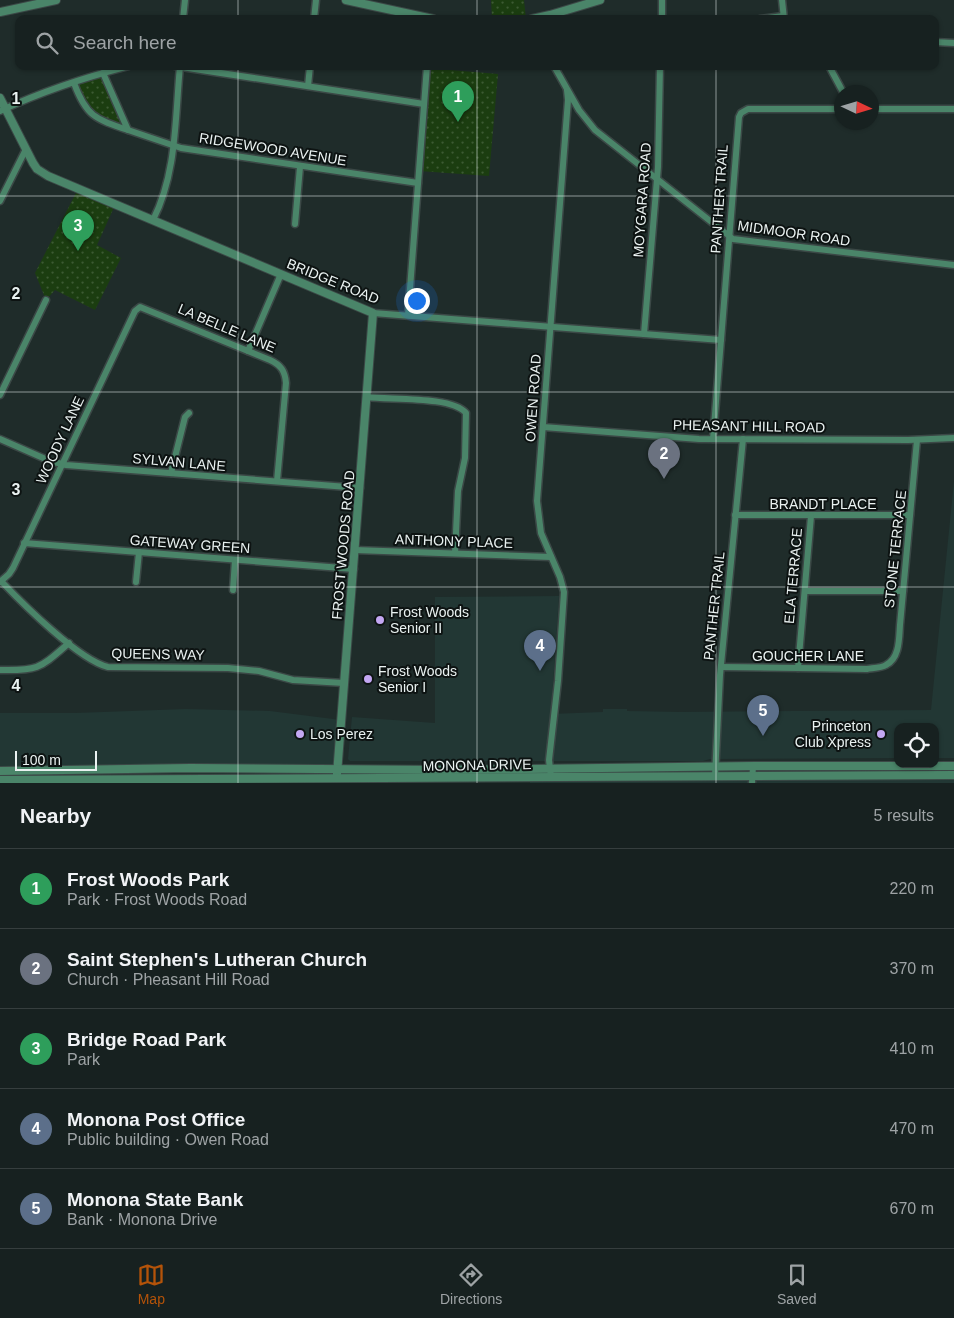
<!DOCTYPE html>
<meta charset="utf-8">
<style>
:root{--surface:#172120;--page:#202929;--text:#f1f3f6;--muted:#9ea3a5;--line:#363e3e;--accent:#b45309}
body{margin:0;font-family:Helvetica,sans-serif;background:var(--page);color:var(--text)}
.controls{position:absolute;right:15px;bottom:15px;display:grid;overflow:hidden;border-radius:10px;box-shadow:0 1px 4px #0004}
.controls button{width:45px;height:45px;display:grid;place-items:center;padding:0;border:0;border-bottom:1px solid var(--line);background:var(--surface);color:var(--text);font:25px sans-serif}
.compass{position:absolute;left:834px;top:85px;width:45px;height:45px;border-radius:50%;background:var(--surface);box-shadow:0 1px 4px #0004;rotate:94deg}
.scale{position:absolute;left:15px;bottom:12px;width:82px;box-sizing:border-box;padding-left:5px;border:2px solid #eaf2f1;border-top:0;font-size:14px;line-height:18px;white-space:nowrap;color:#eaf2f1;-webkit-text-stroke:4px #0d1312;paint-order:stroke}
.you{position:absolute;left:416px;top:300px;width:18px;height:18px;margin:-12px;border:4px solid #fff;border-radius:50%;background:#1a73e8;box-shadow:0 0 0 8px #1a73e833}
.badge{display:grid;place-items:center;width:32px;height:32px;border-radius:50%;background:var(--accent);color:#fff;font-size:16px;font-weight:700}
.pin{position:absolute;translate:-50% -41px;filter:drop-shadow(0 1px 2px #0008)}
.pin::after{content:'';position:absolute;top:26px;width:18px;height:15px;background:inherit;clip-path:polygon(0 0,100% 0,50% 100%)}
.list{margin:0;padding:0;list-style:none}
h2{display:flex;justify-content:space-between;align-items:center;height:65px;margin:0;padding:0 20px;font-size:21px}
h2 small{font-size:16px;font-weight:400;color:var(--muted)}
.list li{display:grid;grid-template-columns:32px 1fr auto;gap:15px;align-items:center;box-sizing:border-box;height:80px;padding:0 20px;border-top:1px solid var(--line)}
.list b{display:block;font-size:19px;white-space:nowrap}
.list p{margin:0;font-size:16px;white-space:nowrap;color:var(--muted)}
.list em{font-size:16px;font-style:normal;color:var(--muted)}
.icon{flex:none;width:28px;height:28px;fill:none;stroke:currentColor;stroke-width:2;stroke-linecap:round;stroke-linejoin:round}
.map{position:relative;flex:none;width:954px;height:783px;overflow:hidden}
.search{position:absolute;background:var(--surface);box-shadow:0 1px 4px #0004;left:15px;right:15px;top:15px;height:55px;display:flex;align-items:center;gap:12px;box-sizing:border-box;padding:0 18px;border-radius:10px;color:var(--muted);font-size:19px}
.sheet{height:465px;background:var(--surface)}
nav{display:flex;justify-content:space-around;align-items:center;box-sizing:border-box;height:70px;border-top:1px solid var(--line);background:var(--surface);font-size:14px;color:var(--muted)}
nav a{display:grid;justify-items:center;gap:2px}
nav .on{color:var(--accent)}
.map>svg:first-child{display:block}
</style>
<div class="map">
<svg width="954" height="783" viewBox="0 0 954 783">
<defs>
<pattern id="park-dots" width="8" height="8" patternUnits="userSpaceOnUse" patternTransform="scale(1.25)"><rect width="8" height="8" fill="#1b3d10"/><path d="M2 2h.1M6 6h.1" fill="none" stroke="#3c5a33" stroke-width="1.8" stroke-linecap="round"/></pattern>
</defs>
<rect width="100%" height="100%" fill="#1f2c2a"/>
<g fill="#223734">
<path d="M954 481V758H935V727H898V758L710 759 703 761H350L348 759 352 717 435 723V597L559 596 551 714 603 712V709H627V711L680 712 931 710Z"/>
<path d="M186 709 270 711 341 720 338 770 0 771V713H75Z"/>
<path d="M954 775V783H530V776Z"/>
</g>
<g fill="url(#park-dots)">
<path d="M491 0H524L526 19H492Z"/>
<path d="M427 68 498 74 489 176 419 171Z"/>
<path d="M103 73 128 130 92 115 74 83Z"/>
<path d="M78 189 115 205 97 245 121 258 95 310 55 290 46 300 35 273Z"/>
</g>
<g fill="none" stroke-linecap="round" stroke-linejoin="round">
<g stroke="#3b4846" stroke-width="9">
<g id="minor">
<path d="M782 0 784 19"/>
<path d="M183 19 185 0"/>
<path d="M314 19 316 0"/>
<path d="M662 19V0"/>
<path d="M760 19 783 16"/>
<path d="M935 42 954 43"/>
<path d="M175 66 424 104"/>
<path d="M554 66 579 110 595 130 733 239 954 265"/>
<path d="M829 66 843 92"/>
<path d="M103 73 128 130 181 148 418 183"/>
<path d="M74 83C86 116 95 119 128 130"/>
<path d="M308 86 310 66"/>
<path d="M872 109H954"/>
<path d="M0 111C41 92 86 77 129 66"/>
<path d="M0 201 26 149"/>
<path d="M153 220C177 173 175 118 180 66"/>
<path d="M295 224 300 167"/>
<path d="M373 313 721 340"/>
<path d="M408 315 427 66"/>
<path d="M644 334 658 167 660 66"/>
<path d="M248 351 281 274"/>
<path d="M0 395 46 300"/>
<path d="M367 397C391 400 452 396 466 413L465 458 458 491 455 553"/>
<path d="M543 427 699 439 908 440 954 438"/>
<path d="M0 439 50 461 66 465 360 488"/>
<path d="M713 439 739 117 741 113 748 109H842"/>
<path d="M171 473 185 417 189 413"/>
<path d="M735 515H910"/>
<path d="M24 543 354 569"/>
<path d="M355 550 551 557"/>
<path d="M1 581C23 604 79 660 108 667L228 668 259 671 293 680 344 683"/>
<path d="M0 582 9 574 13 568 135 311 140 307 270 360C281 365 285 371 286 383L277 481"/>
<path d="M136 582 139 552"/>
<path d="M233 590 235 560"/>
<path d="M805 591H903"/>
<path d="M721 667 867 669C873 668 881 668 886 665 900 658 899 638 900 625L917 440"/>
<path d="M798 668 811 516"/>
<path d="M0 670C39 671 40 668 69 643"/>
<path d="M715 776 720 675 743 439"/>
<path d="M551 777 549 760 558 681 564 592 560 577 541 533 537 501 568 100 567 90"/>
<path d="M752 783 753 766"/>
</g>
</g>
<g stroke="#3b4846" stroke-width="10">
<g id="tertiary">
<path d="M346 0 433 19"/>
<path d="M0 12 56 0"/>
<path d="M532 19 550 15 600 0"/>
<path d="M0 98 33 163 37 169 48 176 373 313 337 774"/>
<path d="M0 771 190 768 449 770 753 766H954"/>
<path d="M0 780 954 775"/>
</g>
</g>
<use href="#minor" stroke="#4a8569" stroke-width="6"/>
<use href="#tertiary" stroke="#4a8569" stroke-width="8"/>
</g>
<path fill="none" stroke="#eaf2f1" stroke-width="1" stroke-opacity="0.55" d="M238 0V19M477 0V19M716 0V19M238 66V783M477 66V783M716 66V783M0 196H954M0 392H954M0 587H954"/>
<g fill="#c3a7f2" stroke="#0d1312" stroke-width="2">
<circle cx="380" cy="620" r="5"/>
<circle cx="368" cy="679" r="5"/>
<circle cx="300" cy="734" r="5"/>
<circle cx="881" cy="734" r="5"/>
</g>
<g text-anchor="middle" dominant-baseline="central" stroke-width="4" stroke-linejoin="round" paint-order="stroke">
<g font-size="14" fill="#eaf2f1" stroke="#0d1312">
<text transform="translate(273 149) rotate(9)">RIDGEWOOD AVENUE</text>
<text transform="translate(719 199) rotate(-86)">PANTHER TRAIL</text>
<text transform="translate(642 200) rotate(-86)">MOYGARA ROAD</text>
<text transform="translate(794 233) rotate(8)">MIDMOOR ROAD</text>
<text transform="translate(333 281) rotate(22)">BRIDGE ROAD</text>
<text transform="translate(227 328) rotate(23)">LA BELLE LANE</text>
<text transform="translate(533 398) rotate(-86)">OWEN ROAD</text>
<text transform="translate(749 426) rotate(1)">PHEASANT HILL ROAD</text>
<text transform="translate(60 440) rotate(-65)">WOODY LANE</text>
<text transform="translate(179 462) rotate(5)">SYLVAN LANE</text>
<text x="823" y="504">BRANDT PLACE</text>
<text transform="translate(454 541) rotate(2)">ANTHONY PLACE</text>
<text transform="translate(190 544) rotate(4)">GATEWAY GREEN</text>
<text transform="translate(343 545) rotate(-85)">FROST WOODS ROAD</text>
<text transform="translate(895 549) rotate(-84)">STONE TERRACE</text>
<text transform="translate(793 576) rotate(-85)">ELA TERRACE</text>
<text transform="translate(714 606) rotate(-84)">PANTHER TRAIL</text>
<text transform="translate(158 654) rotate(1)">QUEENS WAY</text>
<text x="808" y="656">GOUCHER LANE</text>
<text transform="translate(477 765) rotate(-1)">MONONA DRIVE</text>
</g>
<g font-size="14" fill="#eaf2f1" stroke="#0d1312" text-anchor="start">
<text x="390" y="612">Frost Woods<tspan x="390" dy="16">Senior II</tspan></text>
<text x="378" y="671">Frost Woods<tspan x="378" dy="16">Senior I</tspan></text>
<text x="871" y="726" text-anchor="end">Princeton<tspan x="871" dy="16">Club Xpress</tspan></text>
<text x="310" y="734">Los Perez</text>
</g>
</g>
<g font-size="16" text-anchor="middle" font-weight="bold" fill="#eaf2f1" stroke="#0d1312" stroke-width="4" stroke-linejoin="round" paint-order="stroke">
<text x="16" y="104">1</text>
<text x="16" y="299">2</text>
<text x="16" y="495">3</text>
<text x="16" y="691">4</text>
</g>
</svg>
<div class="controls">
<button><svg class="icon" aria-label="locate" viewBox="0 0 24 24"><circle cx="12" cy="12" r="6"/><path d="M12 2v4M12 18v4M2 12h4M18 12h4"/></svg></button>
</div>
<svg class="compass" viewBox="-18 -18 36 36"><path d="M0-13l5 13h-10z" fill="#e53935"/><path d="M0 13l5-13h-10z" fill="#9ea3a5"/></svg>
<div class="scale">100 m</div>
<div class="you"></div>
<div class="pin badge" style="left:458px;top:122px;background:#2e9e5b">1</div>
<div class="pin badge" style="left:664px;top:479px;background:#6b7280">2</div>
<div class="pin badge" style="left:78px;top:251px;background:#2e9e5b">3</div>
<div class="pin badge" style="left:540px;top:671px;background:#5c6f8a">4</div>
<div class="pin badge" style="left:763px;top:736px;background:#5c6f8a">5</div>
<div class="search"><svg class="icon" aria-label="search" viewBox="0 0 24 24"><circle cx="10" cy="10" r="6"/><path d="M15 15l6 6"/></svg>Search here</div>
</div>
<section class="sheet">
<h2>Nearby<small>5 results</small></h2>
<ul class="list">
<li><span class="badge" style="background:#2e9e5b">1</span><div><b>Frost Woods Park</b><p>Park · Frost Woods Road</p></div><em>220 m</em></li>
<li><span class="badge" style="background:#6b7280">2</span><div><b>Saint Stephen's Lutheran Church</b><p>Church · Pheasant Hill Road</p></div><em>370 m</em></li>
<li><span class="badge" style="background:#2e9e5b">3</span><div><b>Bridge Road Park</b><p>Park</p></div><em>410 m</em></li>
<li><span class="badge" style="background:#5c6f8a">4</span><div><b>Monona Post Office</b><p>Public building · Owen Road</p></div><em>470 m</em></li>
<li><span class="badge" style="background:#5c6f8a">5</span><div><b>Monona State Bank</b><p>Bank · Monona Drive</p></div><em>670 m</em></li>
</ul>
</section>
<nav>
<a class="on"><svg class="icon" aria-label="map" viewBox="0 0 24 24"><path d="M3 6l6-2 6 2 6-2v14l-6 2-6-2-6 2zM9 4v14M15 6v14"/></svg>Map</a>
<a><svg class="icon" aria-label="directions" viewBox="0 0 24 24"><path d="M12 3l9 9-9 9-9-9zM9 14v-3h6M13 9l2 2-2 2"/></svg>Directions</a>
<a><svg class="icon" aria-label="saved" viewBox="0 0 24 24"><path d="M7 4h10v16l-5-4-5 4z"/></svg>Saved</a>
</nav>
